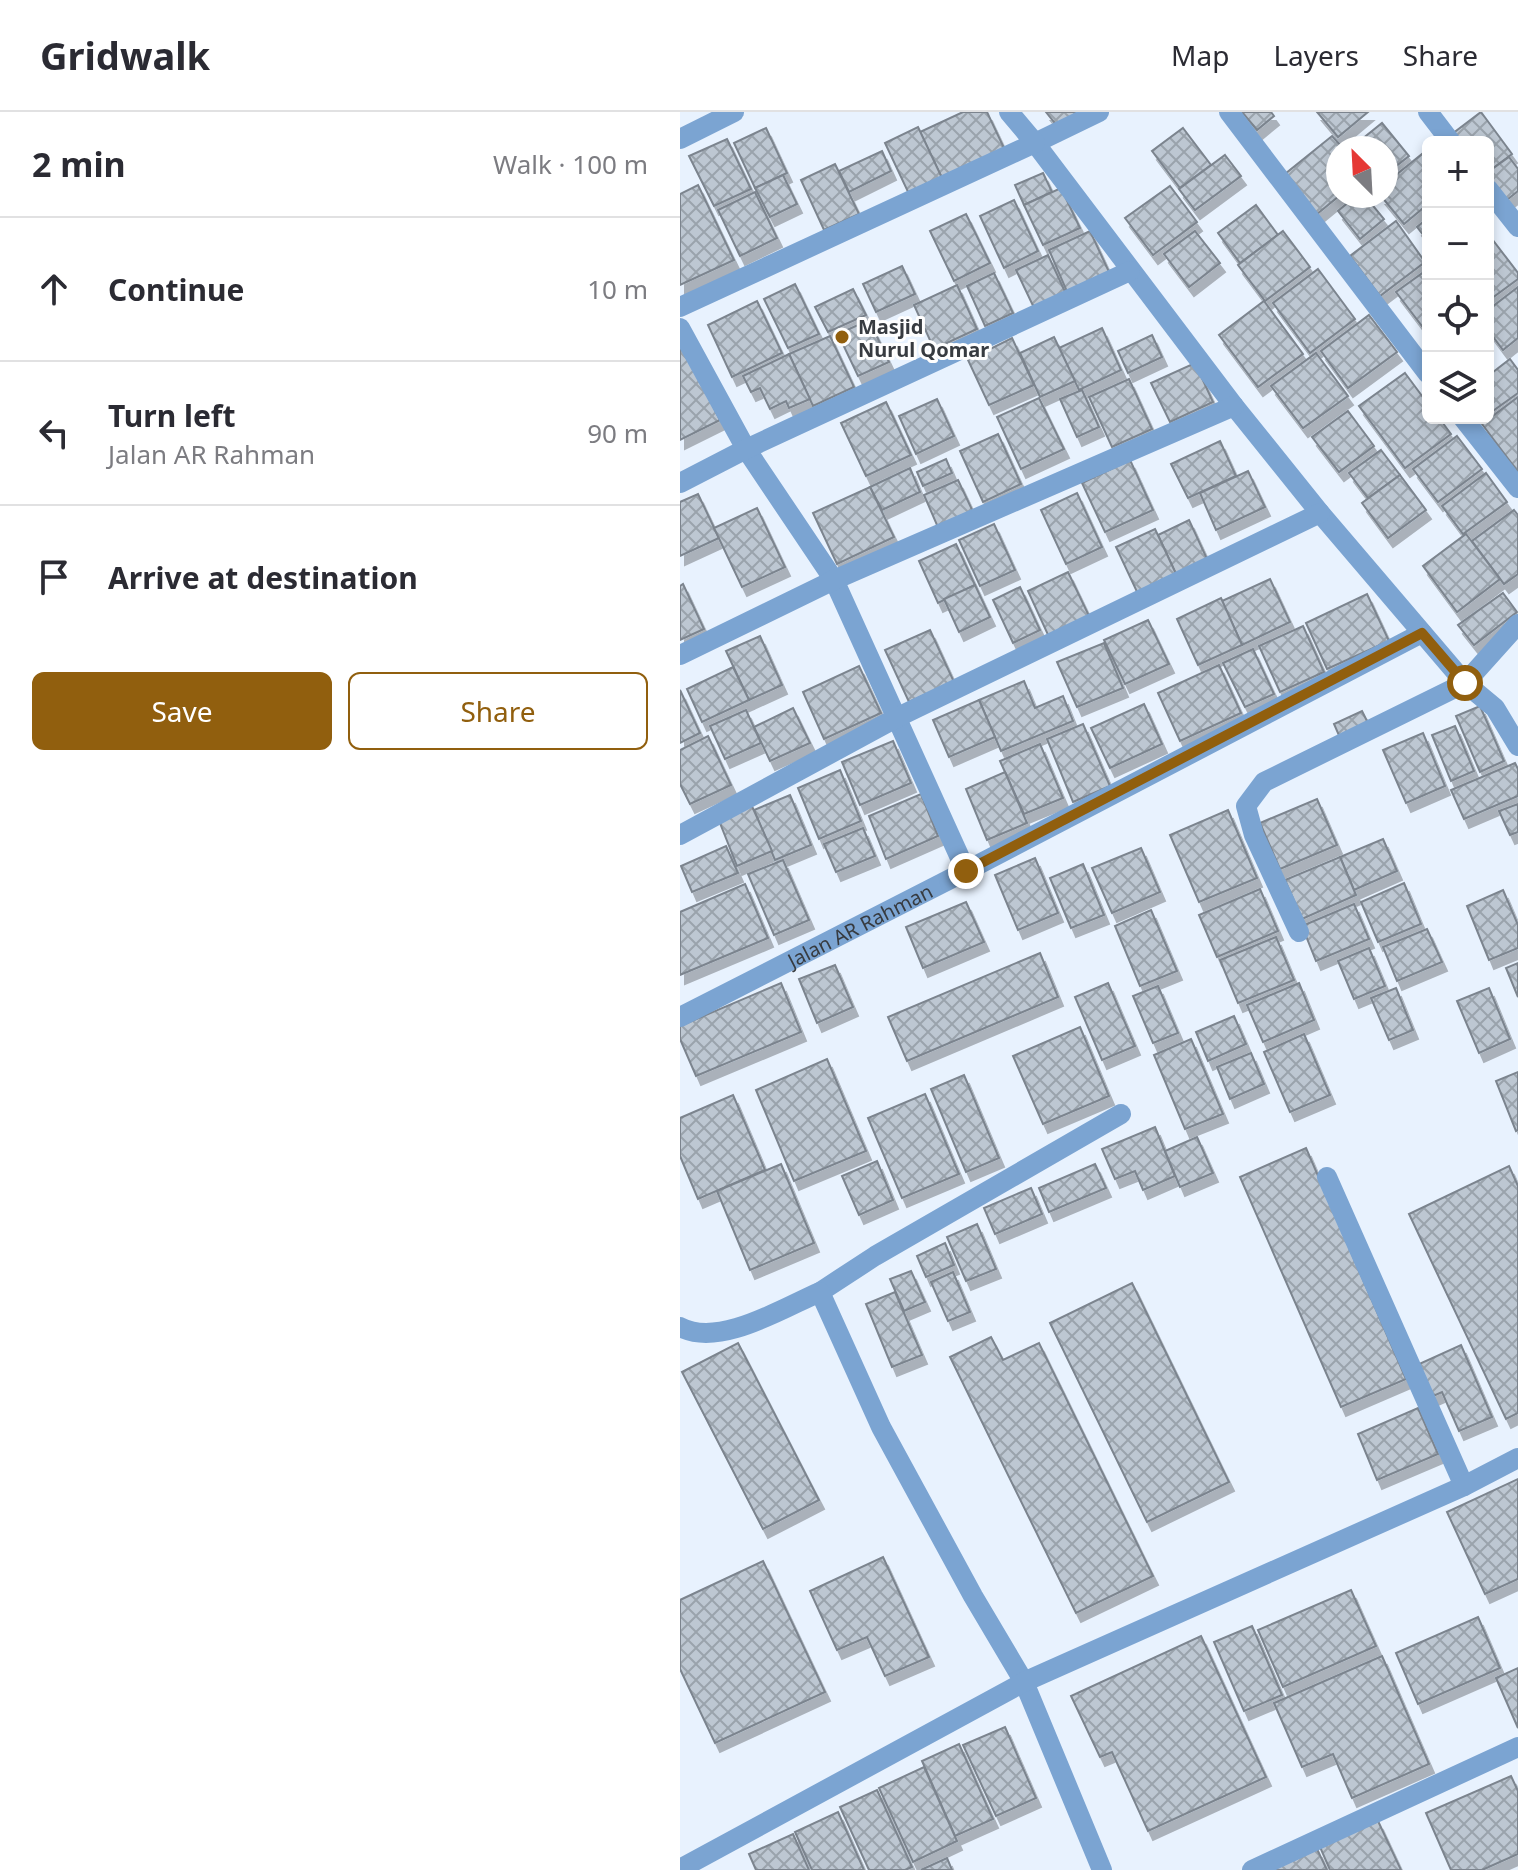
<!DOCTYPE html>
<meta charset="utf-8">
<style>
:root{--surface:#fff;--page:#f7f7f7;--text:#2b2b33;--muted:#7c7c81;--line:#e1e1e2;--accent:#915f0e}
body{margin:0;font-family:"Noto Sans",sans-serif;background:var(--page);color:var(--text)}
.controls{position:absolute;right:24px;top:24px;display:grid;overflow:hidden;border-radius:12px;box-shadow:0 4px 12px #0003}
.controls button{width:72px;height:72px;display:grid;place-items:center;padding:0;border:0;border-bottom:2px solid var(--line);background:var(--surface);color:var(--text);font:40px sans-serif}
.compass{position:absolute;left:646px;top:24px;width:72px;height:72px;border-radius:50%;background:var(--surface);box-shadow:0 4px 12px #0003;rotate:336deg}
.stop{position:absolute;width:24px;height:24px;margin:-18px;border:6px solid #915f0e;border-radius:50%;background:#fff}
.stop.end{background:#915f0e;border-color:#fff;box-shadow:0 2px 8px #0008}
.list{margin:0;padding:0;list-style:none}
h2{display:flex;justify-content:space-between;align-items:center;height:104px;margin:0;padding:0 32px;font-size:34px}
h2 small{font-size:26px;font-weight:400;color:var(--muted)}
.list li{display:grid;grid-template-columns:52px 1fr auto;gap:24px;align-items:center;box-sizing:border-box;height:144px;padding:0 32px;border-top:2px solid var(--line)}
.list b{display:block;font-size:30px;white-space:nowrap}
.list p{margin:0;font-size:26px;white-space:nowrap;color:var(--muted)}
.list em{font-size:26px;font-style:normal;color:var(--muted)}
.actions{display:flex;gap:16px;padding:24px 32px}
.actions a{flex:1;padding:18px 0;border:2px solid var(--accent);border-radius:12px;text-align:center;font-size:28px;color:var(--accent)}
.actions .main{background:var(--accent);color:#fff}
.icon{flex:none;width:44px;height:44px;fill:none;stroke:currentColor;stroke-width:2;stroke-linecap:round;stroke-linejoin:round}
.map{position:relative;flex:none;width:838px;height:1758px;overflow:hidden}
header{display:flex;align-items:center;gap:48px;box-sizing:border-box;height:112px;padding:0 40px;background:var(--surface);border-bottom:2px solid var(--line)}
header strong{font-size:38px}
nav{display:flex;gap:44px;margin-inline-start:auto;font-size:28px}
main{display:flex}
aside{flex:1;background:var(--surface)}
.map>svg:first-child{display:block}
</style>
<header>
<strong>Gridwalk</strong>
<nav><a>Map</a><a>Layers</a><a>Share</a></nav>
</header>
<main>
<aside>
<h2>2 min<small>Walk · 100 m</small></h2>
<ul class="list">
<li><svg class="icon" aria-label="ahead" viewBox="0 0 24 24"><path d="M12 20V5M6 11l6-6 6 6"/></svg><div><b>Continue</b></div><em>10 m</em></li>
<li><svg class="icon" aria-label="left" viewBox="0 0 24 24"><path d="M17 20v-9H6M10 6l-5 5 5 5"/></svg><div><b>Turn left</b><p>Jalan AR Rahman</p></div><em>90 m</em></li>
<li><svg class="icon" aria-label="arrive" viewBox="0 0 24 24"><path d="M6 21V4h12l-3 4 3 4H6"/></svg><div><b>Arrive at destination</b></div></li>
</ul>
<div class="actions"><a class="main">Save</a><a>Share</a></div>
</aside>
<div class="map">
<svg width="838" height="1758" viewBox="0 0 838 1758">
<defs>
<pattern id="building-cross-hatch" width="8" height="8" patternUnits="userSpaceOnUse" patternTransform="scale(2)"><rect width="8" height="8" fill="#bdc7d2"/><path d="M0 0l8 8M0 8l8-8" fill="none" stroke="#9aa3ac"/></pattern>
<filter id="shadow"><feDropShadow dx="5" dy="9" stdDeviation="0" flood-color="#0004"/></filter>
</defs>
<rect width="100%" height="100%" fill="#e8f2fe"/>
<g fill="url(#building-cross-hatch)" stroke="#7b848e" stroke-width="2" filter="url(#shadow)">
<path d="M283 0H307L324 36 262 66 240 20Z"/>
<path d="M366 0H397L378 15Z"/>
<path d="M562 0H591L594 4 577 18Z"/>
<path d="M637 0H688L658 25Z"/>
<path d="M801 0 832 42 808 60V30H777L772 22Z"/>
<path d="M702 11 729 44 706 62V36H671Z"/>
<path d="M238 15 262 66 229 82 205 31Z"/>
<path d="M86 16 107 61 75 76 54 31Z"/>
<path d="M503 16 531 53 500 76 472 39Z"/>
<path d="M652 24 663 36H658L659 84 637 102 605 62Z"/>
<path d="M47 27 71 77 34 94 9 44Z"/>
<path d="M202 39 211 59 169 80 159 59Z"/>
<path d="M742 42 748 50V92L724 112 701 84H706V71Z"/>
<path d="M545 43 561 64 515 98 499 77Z"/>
<path d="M829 45 838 57V79L823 91 808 72V60Z"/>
<path d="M155 52 179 102 144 118 121 68Z"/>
<path d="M363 61 372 80 344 93 335 73Z"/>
<path d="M103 63 117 92 90 105 75 76Z"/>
<path d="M18 73 54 148 0 173V82Z"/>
<path d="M490 74 517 110 473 143 445 106Z"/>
<path d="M381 76 400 116 363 133 344 93Z"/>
<path d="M75 80 97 126 60 144 38 98Z"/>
<path d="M676 84H685L704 107 680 127 658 99Z"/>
<path d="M334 88 358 139 324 156 300 104Z"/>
<path d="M576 93 598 123 560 151 538 121Z"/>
<path d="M286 102 310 151 274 169 250 119Z"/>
<path d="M748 106V129L737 115Z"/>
<path d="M716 109 745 150 700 184 670 144Z"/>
<path d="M410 119 430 162 388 182 369 138Z"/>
<path d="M515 119 540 151 509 175 484 142Z"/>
<path d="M603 119 630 155 585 189 558 153Z"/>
<path d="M809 123 838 161V167L808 189Z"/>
<path d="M368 143 387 184 355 198 336 158Z"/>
<path d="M222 154 235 182 196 200 183 172Z"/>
<path d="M638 157 675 207 630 241 593 191Z"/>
<path d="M748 157V222L716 180Z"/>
<path d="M314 161 333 201 305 214 287 174Z"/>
<path d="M115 172 139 222 108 236 84 187Z"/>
<path d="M277 173 297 217 254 237 234 193Z"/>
<path d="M838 175V226L823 238 808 218V198Z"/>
<path d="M173 177 186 203 148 220 135 195Z"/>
<path d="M77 189 102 241 52 265 28 213Z"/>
<path d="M584 189 623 242 578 275 539 223Z"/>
<path d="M689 203 717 240 668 276 641 239Z"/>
<path d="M189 208 209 250 178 264 158 222Z"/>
<path d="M422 216 441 258 399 278 379 236Z"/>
<path d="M472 223 482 245 448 261 438 239Z"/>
<path d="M150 224 174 275 133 294 109 242Z"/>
<path d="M374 225 395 269 360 285 340 241Z"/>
<path d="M332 226 354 273 309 293 288 248Z"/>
<path d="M0 229 40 308 0 328Z"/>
<path d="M636 241 668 284 623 316 591 274Z"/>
<path d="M109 242 130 287 109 296 106 289 90 297 80 276 71 280 63 264Z"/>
<path d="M830 247 838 258V281L810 301 808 298V264Z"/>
<path d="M515 251 533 290 490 310 471 271Z"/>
<path d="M725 261 748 292V306H759L771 322 725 356 679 294Z"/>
<path d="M449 267 472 317 432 335 409 285Z"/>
<path d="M402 278 419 315 397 325 380 287Z"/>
<path d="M838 285V360L802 312Z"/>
<path d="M359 286 384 337 341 357 317 305Z"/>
<path d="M257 287 274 324 236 342 219 304Z"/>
<path d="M206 290 231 343 186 364 161 311Z"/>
<path d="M668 299 694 334 659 360 632 325Z"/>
<path d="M318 322 341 372 303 390 280 339Z"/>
<path d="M777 324 802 357 758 390 733 357Z"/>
<path d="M540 329 556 364 508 386 491 352Z"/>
<path d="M701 338 720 363 688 386 669 361Z"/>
<path d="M266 347 272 361 243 374 237 360Z"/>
<path d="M450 348 473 398 425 420 402 371Z"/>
<path d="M230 356 240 380 202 398 190 375Z"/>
<path d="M568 359 585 395 536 418 520 381Z"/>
<path d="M806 361 827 390 783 422 762 394Z"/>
<path d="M720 363 746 398 708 426 682 391Z"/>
<path d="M278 368 295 404 260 420 244 383Z"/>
<path d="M190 375 214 425 157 452 133 401Z"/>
<path d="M397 381 422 435 386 452 361 398Z"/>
<path d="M18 382 39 426 0 444V390Z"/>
<path d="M77 396 105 455 62 475 34 416Z"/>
<path d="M834 398 838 403V462L824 472 792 429Z"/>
<path d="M509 408 528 449 497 464 478 423Z"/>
<path d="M314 412 335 458 300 474 279 428Z"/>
<path d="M475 417 497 464 458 482 436 435Z"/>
<path d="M786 422 820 467 777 500 743 454Z"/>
<path d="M276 432 295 473 258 491 239 449Z"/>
<path d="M388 460 410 506 369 525 348 479Z"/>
<path d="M590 467 610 510 562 533 542 489Z"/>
<path d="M3 472 24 517 0 528V474Z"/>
<path d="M295 473 310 505 279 520 264 487Z"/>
<path d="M340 475 360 518 333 531 313 488Z"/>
<path d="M823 481 837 500 794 533 778 513Z"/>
<path d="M687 482 709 529 647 557 626 511Z"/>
<path d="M541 486 562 533 518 553 497 507Z"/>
<path d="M468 508 489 552 445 572 424 528Z"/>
<path d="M623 514 644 560 600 580 579 534Z"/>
<path d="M250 518 274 570 229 590 205 538Z"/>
<path d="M80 524 102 573 69 588 46 539Z"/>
<path d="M424 531 443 576 397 595 377 550Z"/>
<path d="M573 537 594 582 565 595 543 551Z"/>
<path d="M539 553 561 601 500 629 478 581Z"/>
<path d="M179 554 201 601 144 627 123 580Z"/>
<path d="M53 555 69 588 22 610 7 577Z"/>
<path d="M344 569 355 596 383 584 393 609 321 639 299 588Z"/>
<path d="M0 578 20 621 0 631Z"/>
<path d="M299 588 315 625 269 645 253 608Z"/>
<path d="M464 592 482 632 430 656 411 616Z"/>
<path d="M800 594 824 649 800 660 776 604Z"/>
<path d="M113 596 130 631 90 649 74 615Z"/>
<path d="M66 598 81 631 45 647 30 614Z"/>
<path d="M682 599 690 615 661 628 654 612Z"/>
<path d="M403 612 430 674 393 690 367 627Z"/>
<path d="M775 614 794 659 771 669 752 623Z"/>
<path d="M743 621 765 674 726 691 703 638Z"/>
<path d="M28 624 51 673 10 692 0 672V638Z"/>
<path d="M213 629 231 671 180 693 162 650Z"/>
<path d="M360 632 383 686 344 702 320 649Z"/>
<path d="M835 651 838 657V684L784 707 771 678Z"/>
<path d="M160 658 181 709 139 727 118 676Z"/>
<path d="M325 660 347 711 307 728 286 677Z"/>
<path d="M241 682 258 724 206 747 189 704Z"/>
<path d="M110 683 131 733 95 748 74 698Z"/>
<path d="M637 687 657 733 600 757 580 711Z"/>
<path d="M71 692 92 739 57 754 38 706Z"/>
<path d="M838 692V720L830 723 819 699Z"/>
<path d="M548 698 577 766 519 790 490 723Z"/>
<path d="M183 716 195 744 156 760 144 732Z"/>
<path d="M703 727 717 759 674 778 660 745Z"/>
<path d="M46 734 58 761 12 780 1 754Z"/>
<path d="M461 736 480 780 432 801 412 756Z"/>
<path d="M660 745 676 783 622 807 605 768Z"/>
<path d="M355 746 378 801 338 818 315 763Z"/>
<path d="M103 748 129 808 94 823 68 762Z"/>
<path d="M403 752 424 803 391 816 370 766Z"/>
<path d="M724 771 741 812 698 830 681 790Z"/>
<path d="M65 772 88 826 0 863V800Z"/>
<path d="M580 777 598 819 537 845 519 803Z"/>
<path d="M823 778 838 813V836L809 848 787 794Z"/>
<path d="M286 790 304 830 243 856 226 815Z"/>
<path d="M674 792 689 827 636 849 622 814Z"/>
<path d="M471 798 497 859 460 874 435 814Z"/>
<path d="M747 817 762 850 717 869 703 835Z"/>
<path d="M596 825 614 868 558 891 540 848Z"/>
<path d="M689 836 705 874 674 887 658 849Z"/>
<path d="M360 841 378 885 227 949 208 905Z"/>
<path d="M838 851V885L826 856Z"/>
<path d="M155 853 173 895 137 911 119 867Z"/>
<path d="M101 871 121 920 16 964 0 927V914Z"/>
<path d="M428 871 455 934 422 948 395 885Z"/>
<path d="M619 871 634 908 583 930 567 893Z"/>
<path d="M478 874 498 921 473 931 453 884Z"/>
<path d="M716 876 733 918 709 928 691 886Z"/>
<path d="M809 876 830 927 799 941 777 889Z"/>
<path d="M554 904 566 932 528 949 516 920Z"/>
<path d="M400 915 429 984 363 1012 333 944Z"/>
<path d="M624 922 650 983 610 1000 584 940Z"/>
<path d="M511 927 543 1002 505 1017 474 943Z"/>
<path d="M571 941 584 972 550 987 537 955Z"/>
<path d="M147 947 186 1039 114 1069 76 978Z"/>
<path d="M838 960V1018L836 1019 816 969Z"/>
<path d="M284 963 319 1046 286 1060 251 977Z"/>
<path d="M245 982 279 1062 222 1086 188 1006Z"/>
<path d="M53 983 85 1058 18 1087 0 1044V1006Z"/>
<path d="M475 1015 495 1064 463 1078 455 1059 435 1067 422 1037Z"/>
<path d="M517 1025 533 1061 500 1075 485 1039Z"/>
<path d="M626 1036 726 1267 661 1295 560 1065Z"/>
<path d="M197 1049 213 1088 179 1103 162 1064Z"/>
<path d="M101 1052 134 1131 70 1158 37 1079Z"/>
<path d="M415 1052 426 1076 369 1100 359 1076Z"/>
<path d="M829 1054 838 1074V1301L826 1307 729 1102Z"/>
<path d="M351 1076 362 1102 315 1122 304 1096Z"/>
<path d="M297 1112 316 1157 286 1169 267 1125Z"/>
<path d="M265 1131 274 1153 246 1165 237 1144Z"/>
<path d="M231 1159 245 1190 224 1199 210 1167Z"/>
<path d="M273 1160 290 1200 268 1209 251 1170Z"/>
<path d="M452 1171 549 1370 467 1410 370 1211Z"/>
<path d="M215 1180 242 1243 212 1255 186 1192Z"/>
<path d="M311 1225 323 1248 359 1231 473 1464 396 1501 270 1245Z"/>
<path d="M58 1231 139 1388 83 1417 2 1260Z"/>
<path d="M781 1233 812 1305 779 1319 762 1280 751 1285 737 1253Z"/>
<path d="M738 1296 758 1342 697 1368 678 1322Z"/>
<path d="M838 1367V1467L805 1482 767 1400Z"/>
<path d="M203 1445 249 1545 205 1564 187 1525 157 1538 130 1479Z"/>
<path d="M83 1449 145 1580 35 1631 0 1557V1488Z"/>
<path d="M671 1478 696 1534 603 1575 578 1518Z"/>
<path d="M798 1505 820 1556 738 1592 716 1541Z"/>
<path d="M572 1514 602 1583 564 1599 534 1530Z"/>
<path d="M521 1524 586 1665 468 1719 432 1640 420 1645 391 1584Z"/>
<path d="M702 1544 749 1652 672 1686 653 1642 622 1655 594 1591Z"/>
<path d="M838 1556V1616L816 1566Z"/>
<path d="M325 1615 356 1686 316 1704 283 1633Z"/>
<path d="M279 1632 313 1707 275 1724 242 1649Z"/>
<path d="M244 1655 277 1729 233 1750 199 1676Z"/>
<path d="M831 1664 838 1679V1742L802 1758H771L746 1701Z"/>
<path d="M197 1678 232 1755 225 1758H189L160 1695Z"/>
<path d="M158 1700 184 1758H132L115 1720Z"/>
<path d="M698 1709 721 1758H650L640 1735Z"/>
<path d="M113 1722 129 1758H76L69 1742Z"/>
<path d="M637 1737 647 1758H592Z"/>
<path d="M267 1746 272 1758H241Z"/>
</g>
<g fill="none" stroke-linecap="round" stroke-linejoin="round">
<g stroke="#7ba4d2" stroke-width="20">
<path d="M419 0 355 31 554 294 640 401 785 571 815 596 838 634"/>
<path d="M549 0 748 262"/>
<path d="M748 0 771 30"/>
<path d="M0 27 54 0"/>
<path d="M808 77 838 115"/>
<path d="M0 195 355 31 329 0"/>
<path d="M0 216 66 337 154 468 286 759"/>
<path d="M783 306 838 376"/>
<path d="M0 371 66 337 450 159"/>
<path d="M0 543 154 468 554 294"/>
<path d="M0 723 218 605 640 401"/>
<path d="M619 820 574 723 566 694 584 670 785 571 838 512"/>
<path id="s1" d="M0 905 286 759 742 521"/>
<path d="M647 1065 784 1374"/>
<path d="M140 1180 195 1144 441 1002"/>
<path d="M0 1215C39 1236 103 1196 140 1180L201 1315 293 1484 344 1570 422 1758"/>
<path d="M0 1757 344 1570 784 1374 838 1346"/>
<path d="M572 1758 838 1635"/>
</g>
</g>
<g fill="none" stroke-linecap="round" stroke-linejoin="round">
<path stroke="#915f0e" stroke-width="10" d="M286 759 742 521 785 571"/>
</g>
<circle fill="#915f0e" stroke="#fefefe" stroke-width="3" cx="162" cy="225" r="8"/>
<g text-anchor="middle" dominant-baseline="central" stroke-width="6" stroke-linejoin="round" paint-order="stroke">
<g font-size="20" font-weight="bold" fill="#373b40" stroke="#fefefe" text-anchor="start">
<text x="178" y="214">Masjid<tspan x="178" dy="23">Nurul Qomar</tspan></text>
</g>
<g font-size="20" fill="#373b40" stroke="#fefefe">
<text stroke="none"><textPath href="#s1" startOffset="202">Jalan AR Rahman</textPath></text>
</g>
</g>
</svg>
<div class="controls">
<button>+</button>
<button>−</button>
<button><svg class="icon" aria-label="locate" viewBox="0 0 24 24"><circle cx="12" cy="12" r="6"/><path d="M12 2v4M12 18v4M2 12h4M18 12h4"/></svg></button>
<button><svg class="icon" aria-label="layers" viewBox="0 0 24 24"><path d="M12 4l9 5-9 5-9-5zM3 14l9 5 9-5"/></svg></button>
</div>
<svg class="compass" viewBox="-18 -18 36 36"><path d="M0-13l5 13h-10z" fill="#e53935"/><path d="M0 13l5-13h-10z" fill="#7c7c81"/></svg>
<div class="stop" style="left:785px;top:571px"></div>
<div class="stop end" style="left:286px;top:759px"></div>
</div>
</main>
